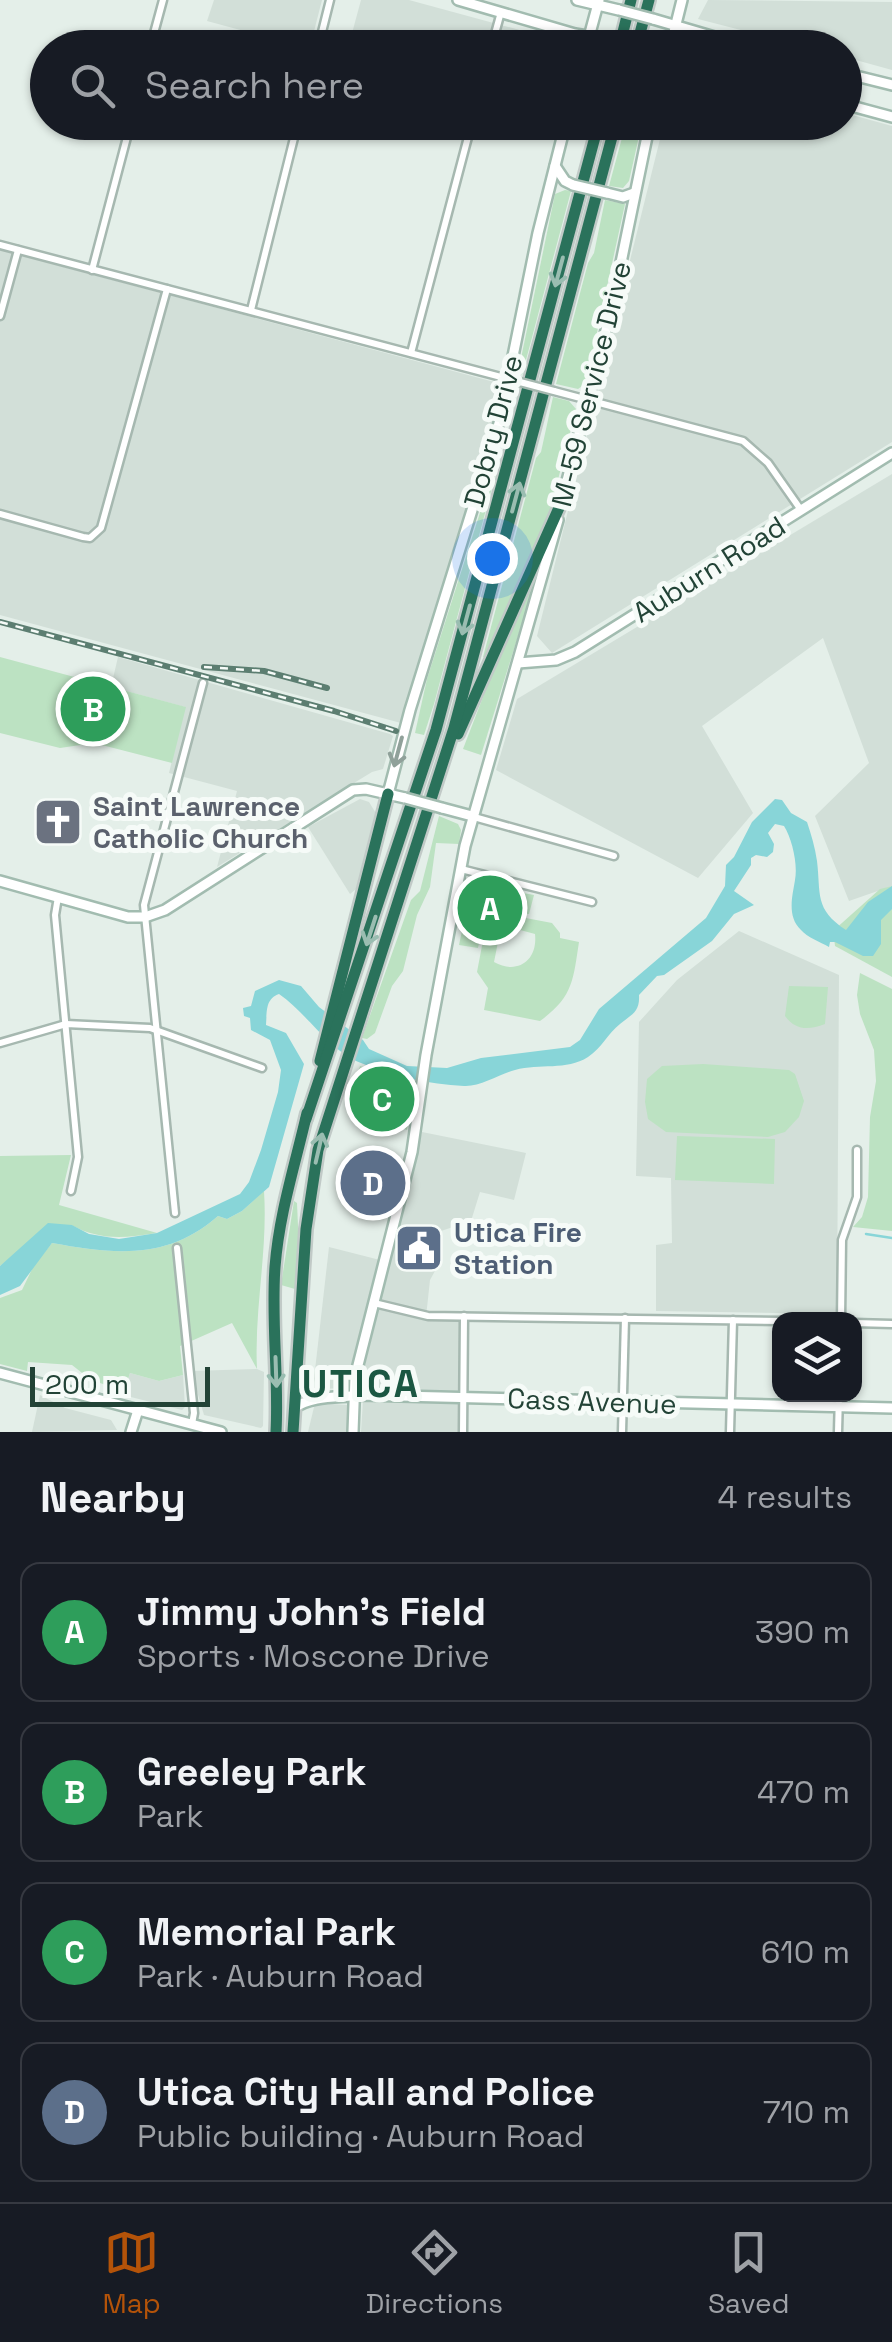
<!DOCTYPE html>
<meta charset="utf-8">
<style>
:root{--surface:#171b24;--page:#242831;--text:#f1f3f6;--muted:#9ea1a6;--line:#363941;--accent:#b45309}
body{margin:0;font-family:"Space Grotesk",sans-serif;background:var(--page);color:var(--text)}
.controls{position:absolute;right:30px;bottom:30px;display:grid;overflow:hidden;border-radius:20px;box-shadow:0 2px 8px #0004}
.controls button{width:90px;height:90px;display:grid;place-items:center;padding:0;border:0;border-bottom:2px solid var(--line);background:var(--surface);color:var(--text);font:50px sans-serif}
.scale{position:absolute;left:30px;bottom:25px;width:180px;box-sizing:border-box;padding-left:10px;border:5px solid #224336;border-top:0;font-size:28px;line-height:35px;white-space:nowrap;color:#224336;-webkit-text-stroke:8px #f6fbf8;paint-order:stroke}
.you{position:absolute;left:492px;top:558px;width:35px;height:35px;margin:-25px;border:8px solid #fff;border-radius:50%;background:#1a73e8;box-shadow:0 0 0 15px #1a73e833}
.badge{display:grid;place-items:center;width:65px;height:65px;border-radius:50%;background:var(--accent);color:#fff;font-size:32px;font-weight:700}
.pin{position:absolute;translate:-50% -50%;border:5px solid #fff;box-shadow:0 2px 10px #0006}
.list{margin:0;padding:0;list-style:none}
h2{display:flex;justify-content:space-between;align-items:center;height:130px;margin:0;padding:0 40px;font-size:42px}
h2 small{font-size:32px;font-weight:400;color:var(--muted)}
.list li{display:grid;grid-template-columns:65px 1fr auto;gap:30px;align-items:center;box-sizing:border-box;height:140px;margin:0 20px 20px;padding:0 20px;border:2px solid var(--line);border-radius:20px}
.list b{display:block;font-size:38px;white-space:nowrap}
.list p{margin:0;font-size:32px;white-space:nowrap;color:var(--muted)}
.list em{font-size:32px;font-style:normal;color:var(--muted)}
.icon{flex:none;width:55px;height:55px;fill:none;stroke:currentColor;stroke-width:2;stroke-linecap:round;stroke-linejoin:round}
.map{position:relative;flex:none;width:892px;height:1432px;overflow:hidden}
.search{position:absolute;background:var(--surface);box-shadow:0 2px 8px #0004;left:30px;right:30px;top:30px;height:110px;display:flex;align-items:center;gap:25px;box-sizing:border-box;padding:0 35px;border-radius:55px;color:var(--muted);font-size:38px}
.sheet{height:770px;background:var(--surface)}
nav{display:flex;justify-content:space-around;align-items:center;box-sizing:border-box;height:140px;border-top:2px solid var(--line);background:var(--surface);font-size:28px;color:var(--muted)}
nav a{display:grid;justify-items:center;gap:5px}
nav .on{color:var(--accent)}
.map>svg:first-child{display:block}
</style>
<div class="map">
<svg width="892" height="1432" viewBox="0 0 892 1432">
<rect width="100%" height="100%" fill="#e4efe9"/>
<g fill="#d2dfd8">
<path d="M214 0H322L310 47 307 48 207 21Z"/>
<path d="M361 0H409L549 38V47L348 48Z"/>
<path d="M708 0 892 2V70L845 57 844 48 807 47 698 19Z"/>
<path d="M845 113 892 126V442L552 653 537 636 664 123 844 122Z"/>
<path d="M0 250 498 383 501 390 491 432 401 723 0 615Z"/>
<path d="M892 474V886L849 901 815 816 869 763 823 638 702 726 753 813 698 878 496 770 517 699Z"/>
<path d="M118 657 390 734 393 736 383 769 372 772 217 867 237 791 169 773 185 707 111 687Z"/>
<path d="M360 799 369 802 377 815 356 889 350 894 308 827Z"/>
<path d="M739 931 839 975 837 1314 656 1311V1245L672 1243 671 1178 636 1176 639 1022 677 980Z"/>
<path d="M422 1132 526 1153 514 1200 480 1192 471 1221 441 1231 435 1259 441 1260 430 1280 426 1317 460 1318 461 1391 359 1390Z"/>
<path d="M329 1247 380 1260 348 1388 317 1389 314 1379Z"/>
<path d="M257 1369 264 1372 263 1426 261 1428 204 1415 191 1371Z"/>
<path d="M130 1373 159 1381 183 1375 185 1407 182 1410 123 1395Z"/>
<path d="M40 1395 65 1408 111 1420 117 1430 32 1432Z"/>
<path d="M363 1400 459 1404V1432H361Z"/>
<path d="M315 1403 348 1405 349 1432H308Z"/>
</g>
<g fill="#bce2c2" fill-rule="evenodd">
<path d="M626 123H642L629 181 623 188 609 186Z"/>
<path d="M565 190 571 191 522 375 519 368 555 194Z"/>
<path d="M605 200 625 204 586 383 578 389 556 384 588 263 594 253Z"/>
<path d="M553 397 569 401 576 409 549 515 487 658 483 657 536 458 541 452Z"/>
<path d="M492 475 495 476 434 704 424 735 415 733 427 679Z"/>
<path d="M535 574 537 575 481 755 463 749 503 645Z"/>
<path d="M0 657 186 707 172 763 94 743 60 748 0 733Z"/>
<path d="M439 816 458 824 461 830 459 844 436 843 430 887 417 915 403 971 392 986 375 1033 367 1039 362 1038 411 900 420 891Z"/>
<path d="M892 886V977L835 946 833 931 880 889Z"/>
<path d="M506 890 534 895 529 914 509 911 482 928 478 948 459 945 465 917Z"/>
<path d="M510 915 552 923 560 933V938L579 942C573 981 573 997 540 1021L484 1010 488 988 477 972 485 930ZM502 925 535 934C538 961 517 975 494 962L500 932 498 928Z"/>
<path d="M860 973 892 989V1231L853 1227 862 1217 868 1197 870 1117 876 1081 874 1050 860 1014 857 995Z"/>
<path d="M789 986 828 987 825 1024C809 1030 796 1031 785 1016Z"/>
<path d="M703 1064 789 1070 795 1074 804 1101 799 1117 785 1132 768 1137 666 1132 648 1119 645 1102 647 1079 662 1066Z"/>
<path d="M360 1066 416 1084 407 1130 348 1107Z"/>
<path d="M677 1136 775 1139 774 1184 675 1180Z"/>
<path d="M71 1155 59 1205 157 1233C125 1238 101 1241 71 1225L21 1250 0 1266V1156Z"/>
<path d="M264 1191C268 1251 254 1309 257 1369L232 1323 180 1346 183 1375 159 1381 130 1373 124 1391 91 1380 72 1365 28 1362 27 1371 0 1364V1298L22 1290 34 1265 52 1243C113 1254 167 1261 218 1216L227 1219 242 1211Z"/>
<path d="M294 1201 297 1203 299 1249 295 1289 281 1285Z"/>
</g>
<path fill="#88d5d8" d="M775 799 782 800 791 813 807 822C811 834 815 847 817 861 821 894 814 909 846 930L868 902 892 886V909L881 920V944L873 956H863L835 942H830L829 947C820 942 807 937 801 930 786 916 793 894 795 880 798 864 792 839 784 826L775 824 768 833 774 844 773 852 767 857 756 855 751 858V865L734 891 754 905 734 914 712 941 664 975 657 976 639 995C640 1012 632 1014 620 1024 608 1033 602 1048 588 1057 566 1071 540 1063 515 1070 500 1074 480 1087 464 1086 428 1084 395 1077 361 1063 328 1050 308 1014 279 994 265 999 267 1012 266 1025L286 1033 304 1064 269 1187 242 1211 227 1219 218 1216C167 1261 113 1254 52 1243L20 1286 0 1295V1266L48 1223 72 1225 89 1234 119 1239 157 1233 240 1194 249 1182 261 1150 278 1092 281 1070 270 1040 251 1030 250 1018 244 1016 243 1008 251 1006 255 991 279 980 301 986 319 1007 363 1040 369 1049 407 1066 447 1068 481 1058 570 1047 580 1040 599 1009 706 918 725 886 726 865 734 857 752 822Z"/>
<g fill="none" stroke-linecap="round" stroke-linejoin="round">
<path stroke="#88d5d8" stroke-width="2.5" d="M866 1234 892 1238"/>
<g stroke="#a6b8b0" stroke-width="11">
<g id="street">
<path d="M150 48 163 0"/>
<path d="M318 48 330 0"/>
<path d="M491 48 501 12"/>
<path d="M0 245 520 382"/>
<path d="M92 270 131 122"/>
<path d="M251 310 298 122"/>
<path d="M0 316 18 250"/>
<path d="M411 353 472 122"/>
<path d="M554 391 743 441 768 463 801 510"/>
<path d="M0 514 83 537 90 538 101 528 167 289"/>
<path d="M474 817 614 856"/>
<path d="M461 869 592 902"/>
<path d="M58 897 55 915 78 1157 71 1191"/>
<path d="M0 1043 66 1024 150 1028 262 1068"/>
<path d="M175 1213 144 905 203 683"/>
<path d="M177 1248 194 1413 192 1424"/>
<path d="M374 1303 428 1316 780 1321"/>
<path d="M841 1320 842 1240 857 1197V1150"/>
<path d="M854 1323 892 1324"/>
<path d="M463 1432 464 1316"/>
<path d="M622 1432 625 1318"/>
<path d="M730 1432 733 1320"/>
<path d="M838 1432 839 1394"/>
</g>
</g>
<g stroke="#a2bcb0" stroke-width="14">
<g id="secondary">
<path d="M458 0 575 34 611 40"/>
<path d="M577 0 619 10"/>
<path d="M653 19 752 48"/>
<path d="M586 48 599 0"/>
<path d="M670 48 682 0"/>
<path d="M844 73 892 85"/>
<path d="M844 92 848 84 847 74"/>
<path d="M844 104 892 117"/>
<path d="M555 166 565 181 573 185"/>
<path d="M607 193 623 197 634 193"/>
<path d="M561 504 611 311 650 122"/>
<path d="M518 663 556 660 575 652 892 453"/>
<path d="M388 794 410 710 500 420 538 233 566 122"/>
<path d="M442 808 472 816"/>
<path d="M0 881 128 917H145L165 910 353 790 366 789 405 798"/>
<path d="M0 1373 221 1432"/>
<path d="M294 1408C313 1395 338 1398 361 1395L892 1408"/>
<path d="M131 1432 138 1410"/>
<path d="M353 1432 355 1377 412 1152 426 1055 465 846 558 520"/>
</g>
</g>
<g stroke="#c1cac7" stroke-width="16">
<g id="highway">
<path d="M619 48 631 0"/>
<path d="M636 48 649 0"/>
<path d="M458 734 562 501"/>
<path d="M320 1061 388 794"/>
<path d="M306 1119 436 730 599 122"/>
<path d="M276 1432C279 1377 271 1322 275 1267 279 1214 295 1165 307 1113"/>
<path d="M293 1432 306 1229 318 1150 454 728 616 122"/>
</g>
</g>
<use href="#street" stroke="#fff" stroke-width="6"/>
<use href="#secondary" stroke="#fff" stroke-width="9"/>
<use href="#highway" stroke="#2a725b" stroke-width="11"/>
<g stroke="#5c7e71" stroke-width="6">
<g id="rail">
<path d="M0 622 334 711 396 731"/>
<path d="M204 667 264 671 327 688"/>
</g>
</g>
<use href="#rail" stroke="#f6fbf8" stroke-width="2.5" stroke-dasharray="8" stroke-linecap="butt"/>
<g stroke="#a6b8b0" stroke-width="11" stroke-linecap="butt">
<path id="street-bridge" d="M520 382 554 391"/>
</g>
<g stroke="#a2bcb0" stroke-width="14" stroke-linecap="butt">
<g id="secondary-bridge">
<path d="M619 10 653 19"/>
<path d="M611 40 638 48"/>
<path d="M573 185 607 193"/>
<path d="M405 798 442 808"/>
</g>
</g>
<use href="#street-bridge" stroke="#fff" stroke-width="6"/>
<use href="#secondary-bridge" stroke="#fff" stroke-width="9"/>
</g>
<defs><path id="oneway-shaft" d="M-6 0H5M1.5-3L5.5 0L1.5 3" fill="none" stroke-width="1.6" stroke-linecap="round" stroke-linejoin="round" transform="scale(2.5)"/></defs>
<g stroke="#9abdb1">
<use href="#oneway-shaft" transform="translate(559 272) rotate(105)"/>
<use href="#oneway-shaft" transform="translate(516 497) rotate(-75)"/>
<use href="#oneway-shaft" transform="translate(466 620) rotate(105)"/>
<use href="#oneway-shaft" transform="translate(371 931) rotate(108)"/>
<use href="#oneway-shaft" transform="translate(319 1148) rotate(-77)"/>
<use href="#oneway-shaft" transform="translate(276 1372) rotate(88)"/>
</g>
<use stroke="#90a19a" href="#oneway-shaft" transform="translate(398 752) rotate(105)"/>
<defs>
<g id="church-square" transform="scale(2.5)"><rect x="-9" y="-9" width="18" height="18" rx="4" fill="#6b7280" stroke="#f6fbf8"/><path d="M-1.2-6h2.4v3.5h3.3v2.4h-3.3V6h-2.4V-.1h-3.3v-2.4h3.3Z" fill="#fff"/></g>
<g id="civic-square" transform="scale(2.5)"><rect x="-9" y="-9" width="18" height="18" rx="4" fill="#5c6f8a" stroke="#f6fbf8"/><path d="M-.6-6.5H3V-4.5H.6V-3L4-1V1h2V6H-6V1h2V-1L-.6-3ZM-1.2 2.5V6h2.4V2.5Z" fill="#fff"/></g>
</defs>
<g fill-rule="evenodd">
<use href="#church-square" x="58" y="822"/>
<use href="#civic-square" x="419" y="1248"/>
</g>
<g text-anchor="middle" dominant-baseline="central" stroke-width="10" stroke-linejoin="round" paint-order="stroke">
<g font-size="28" fill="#224336" stroke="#f6fbf8">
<text transform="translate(591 384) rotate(-76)">M-59 Service Drive</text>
<text transform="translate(493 431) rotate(-75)">Dobry Drive</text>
<text transform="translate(709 569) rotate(-32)">Auburn Road</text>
<text transform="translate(592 1401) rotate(2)">Cass Avenue</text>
</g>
<g font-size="28" font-weight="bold" fill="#5b616d" stroke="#f6fbf8" text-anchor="start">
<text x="93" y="806">Saint Lawrence<tspan x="93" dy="32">Catholic Church</tspan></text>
</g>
<g font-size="28" font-weight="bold" fill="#4e5e75" stroke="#f6fbf8" text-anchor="start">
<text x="454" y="1232">Utica Fire<tspan x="454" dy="32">Station</tspan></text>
</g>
<g font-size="38" font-weight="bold" letter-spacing="2.5" fill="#1b5742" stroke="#f6fbf8">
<text x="361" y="1384">UTICA</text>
</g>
</g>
</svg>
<div class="controls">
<button><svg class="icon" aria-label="layers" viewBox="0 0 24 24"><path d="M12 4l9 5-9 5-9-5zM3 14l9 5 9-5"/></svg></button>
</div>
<div class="scale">200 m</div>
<div class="you"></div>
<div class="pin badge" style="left:490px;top:908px;background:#2e9e5b">A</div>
<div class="pin badge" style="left:93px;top:709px;background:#2e9e5b">B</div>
<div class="pin badge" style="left:382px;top:1099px;background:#2e9e5b">C</div>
<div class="pin badge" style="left:373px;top:1183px;background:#5c6f8a">D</div>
<div class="search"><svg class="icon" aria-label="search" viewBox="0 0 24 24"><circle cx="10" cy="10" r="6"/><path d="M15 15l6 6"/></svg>Search here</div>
</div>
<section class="sheet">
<h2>Nearby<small>4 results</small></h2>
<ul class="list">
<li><span class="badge" style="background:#2e9e5b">A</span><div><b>Jimmy John's Field</b><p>Sports · Moscone Drive</p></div><em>390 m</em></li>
<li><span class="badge" style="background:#2e9e5b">B</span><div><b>Greeley Park</b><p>Park</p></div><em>470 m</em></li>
<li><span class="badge" style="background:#2e9e5b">C</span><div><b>Memorial Park</b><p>Park · Auburn Road</p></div><em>610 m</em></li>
<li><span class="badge" style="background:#5c6f8a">D</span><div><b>Utica City Hall and Police</b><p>Public building · Auburn Road</p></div><em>710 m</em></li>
</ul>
</section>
<nav>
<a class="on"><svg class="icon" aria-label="map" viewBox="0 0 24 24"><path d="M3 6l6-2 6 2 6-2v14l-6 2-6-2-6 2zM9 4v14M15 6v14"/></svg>Map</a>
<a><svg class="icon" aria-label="directions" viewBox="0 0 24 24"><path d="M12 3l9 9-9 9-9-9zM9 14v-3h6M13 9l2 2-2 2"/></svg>Directions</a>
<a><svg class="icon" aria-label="saved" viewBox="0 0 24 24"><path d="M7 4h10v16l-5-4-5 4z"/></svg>Saved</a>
</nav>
